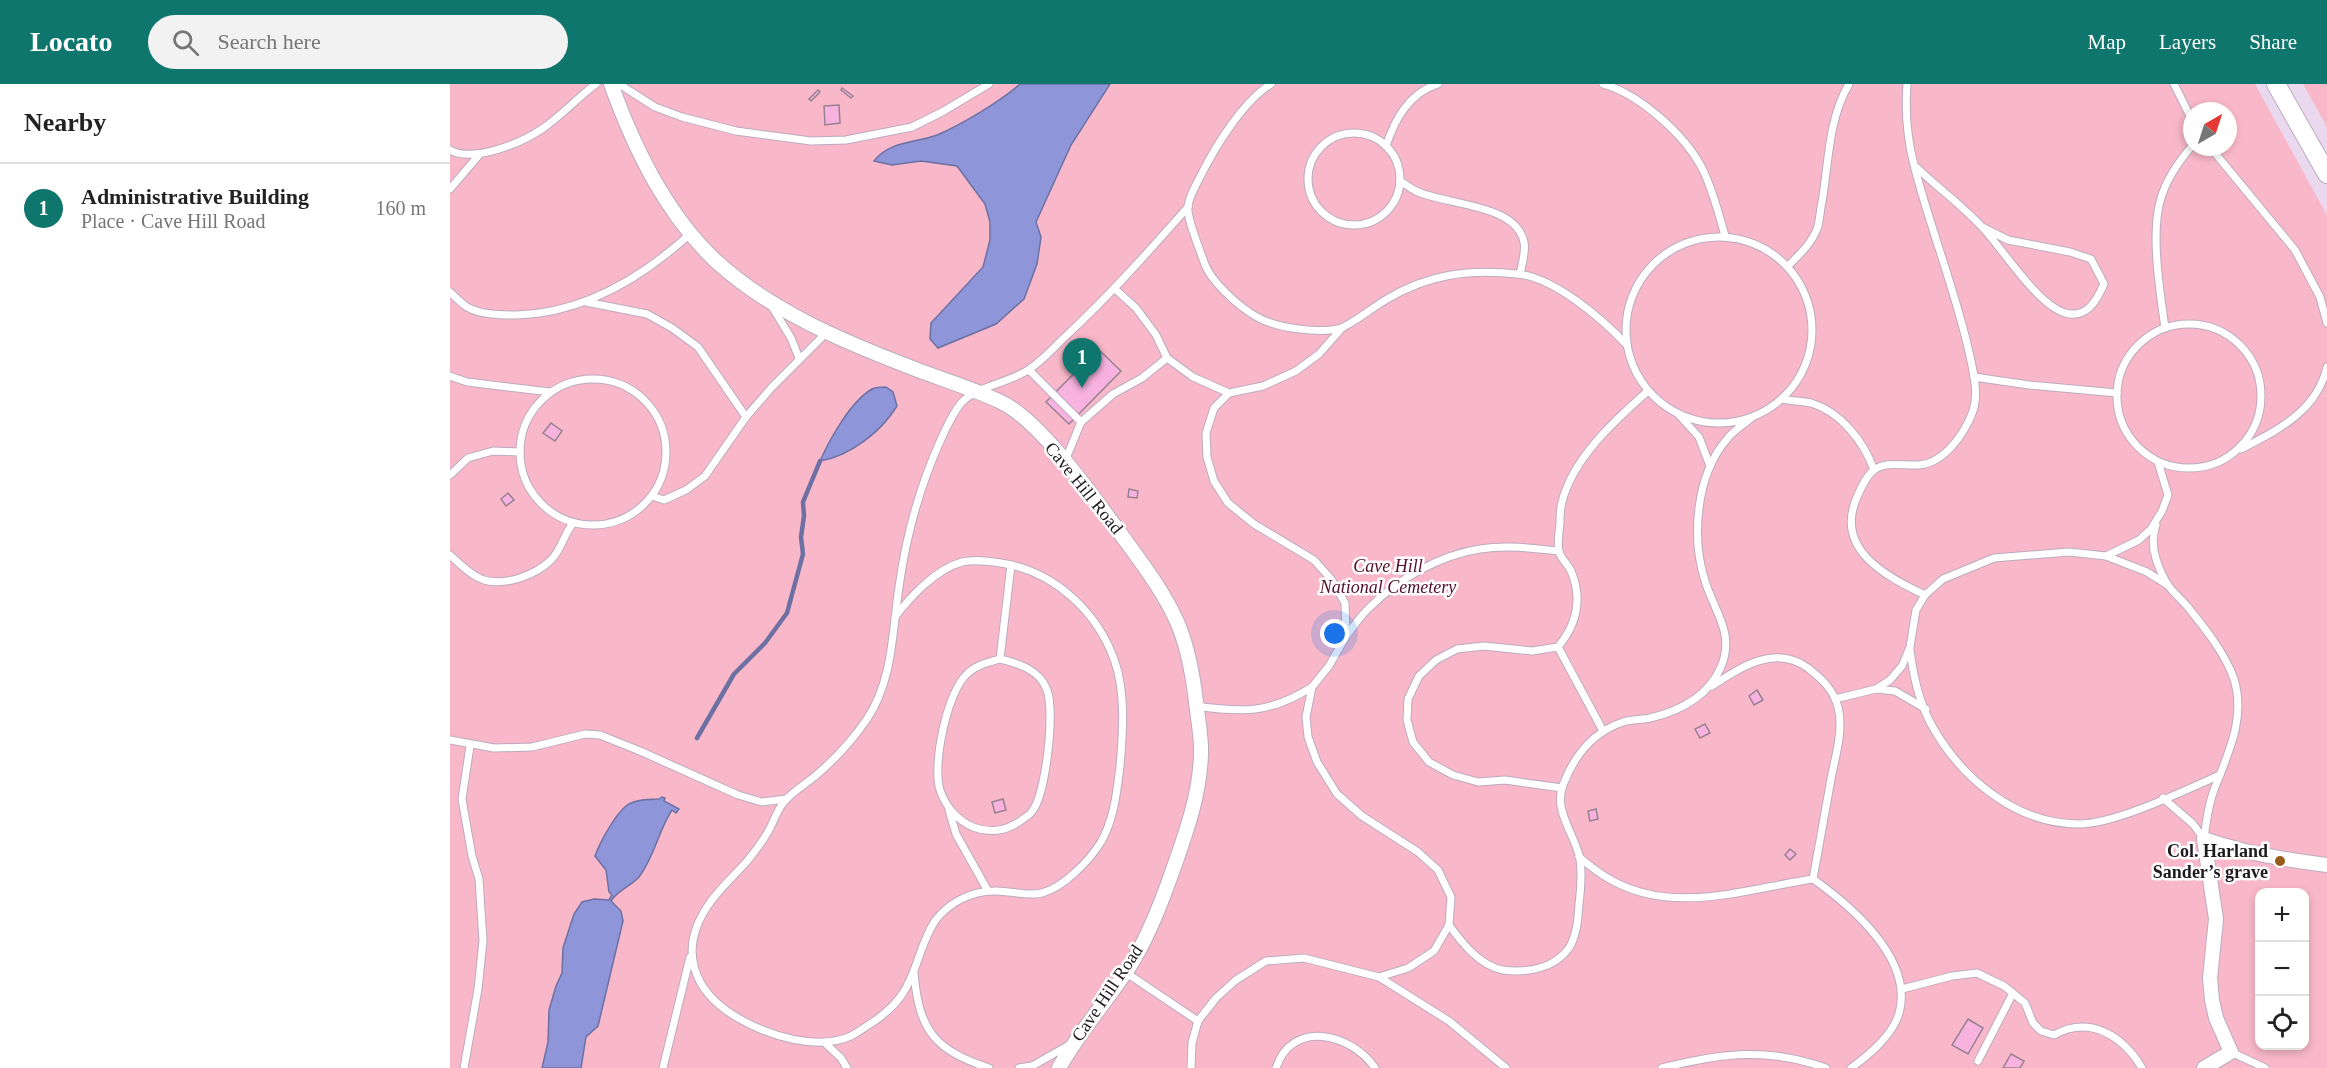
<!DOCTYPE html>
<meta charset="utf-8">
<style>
:root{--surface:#fff;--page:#f2f2f2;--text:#222;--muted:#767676;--line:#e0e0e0;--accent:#0f766e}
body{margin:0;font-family:Georgia,serif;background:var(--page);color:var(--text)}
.controls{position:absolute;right:18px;bottom:18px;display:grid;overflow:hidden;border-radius:12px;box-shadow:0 3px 9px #0003}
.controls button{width:54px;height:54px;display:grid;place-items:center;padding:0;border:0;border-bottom:2px solid var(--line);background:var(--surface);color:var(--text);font:30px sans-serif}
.compass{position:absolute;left:1733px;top:18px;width:54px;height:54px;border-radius:50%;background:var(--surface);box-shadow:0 3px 9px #0003;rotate:39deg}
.you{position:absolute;left:885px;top:550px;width:21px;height:21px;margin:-15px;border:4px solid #fff;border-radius:50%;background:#1a73e8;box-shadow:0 0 0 9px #1a73e833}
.badge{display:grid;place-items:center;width:39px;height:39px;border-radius:50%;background:var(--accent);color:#fff;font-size:20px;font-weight:700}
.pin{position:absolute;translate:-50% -50px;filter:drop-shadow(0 2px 3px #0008)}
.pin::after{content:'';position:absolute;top:32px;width:21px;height:18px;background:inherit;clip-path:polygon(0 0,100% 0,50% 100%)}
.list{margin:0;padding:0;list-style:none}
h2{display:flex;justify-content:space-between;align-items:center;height:78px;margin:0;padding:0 24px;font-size:26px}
h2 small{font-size:20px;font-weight:400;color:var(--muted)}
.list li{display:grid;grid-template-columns:39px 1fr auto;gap:18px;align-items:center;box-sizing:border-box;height:90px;padding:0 24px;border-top:2px solid var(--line)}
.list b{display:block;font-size:22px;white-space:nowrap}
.list p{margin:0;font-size:20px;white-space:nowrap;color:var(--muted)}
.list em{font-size:20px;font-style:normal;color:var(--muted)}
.icon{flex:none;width:33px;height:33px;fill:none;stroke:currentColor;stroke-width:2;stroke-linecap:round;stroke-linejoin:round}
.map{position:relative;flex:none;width:1877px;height:984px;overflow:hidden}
header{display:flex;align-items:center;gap:36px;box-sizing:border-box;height:84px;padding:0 30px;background:var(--accent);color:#fff}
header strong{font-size:28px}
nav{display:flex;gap:33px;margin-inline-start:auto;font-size:21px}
.search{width:420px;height:54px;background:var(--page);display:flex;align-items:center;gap:15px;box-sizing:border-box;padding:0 21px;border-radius:33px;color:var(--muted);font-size:22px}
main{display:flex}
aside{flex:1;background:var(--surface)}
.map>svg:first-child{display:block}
</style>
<header>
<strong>Locato</strong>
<div class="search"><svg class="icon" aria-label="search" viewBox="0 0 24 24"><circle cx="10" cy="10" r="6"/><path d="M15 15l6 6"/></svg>Search here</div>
<nav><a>Map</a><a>Layers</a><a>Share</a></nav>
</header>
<main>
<aside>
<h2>Nearby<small></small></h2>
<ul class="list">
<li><span class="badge">1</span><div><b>Administrative Building</b><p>Place · Cave Hill Road</p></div><em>160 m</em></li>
</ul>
</aside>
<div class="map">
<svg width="1877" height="984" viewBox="0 0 1877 984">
<rect width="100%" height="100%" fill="#ead9ee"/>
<g fill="#f9b8c9" fill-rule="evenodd">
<path d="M0 0H1805L1877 131V984H0ZM1742 27H1778V63H1742ZM1810 808H1854V962H1810Z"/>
<path d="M1853 0H1877V43Z"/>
</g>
<g fill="#8e96d9" stroke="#6d70a2" stroke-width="1.5">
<path d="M570 0H660L621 61 586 138 591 153 587 180 574 215 546 240 488 264 480 255 481 239 533 183 540 156V138L535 120 507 82 471 77 442 81 424 77C439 57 466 59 487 51 511 41 551 17 570 0Z"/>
<path d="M436 303 443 308 447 322C431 348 400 372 370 377 380 355 400 318 422 305 426 303 431 303 436 303Z"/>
<path d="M212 713 215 714 214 717 229 725 226 729 222 726C208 747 205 772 189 793 181 802 167 807 161 817L171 827 173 837 148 942 136 953 131 984H92L98 958 99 926 106 902 112 889 113 864 124 830 132 818 144 815 159 816 162 811 159 808 156 786 145 772C150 758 165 731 176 722 184 715 200 715 209 715Z"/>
</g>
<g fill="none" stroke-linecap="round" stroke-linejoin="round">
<path stroke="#6d70a2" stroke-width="4.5" d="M247 654 284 590 315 559 337 529 353 470 351 453 354 432 353 418 370 377"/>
</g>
<g fill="#f7b2df" stroke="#988190" stroke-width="1.5">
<path d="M392 4 403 12 401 14 391 6Z"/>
<path d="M368 6 370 8 361 17 359 15Z"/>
<path d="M389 21 390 39 375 41 374 22Z"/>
<path d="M648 265 671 287 619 340 596 318Z"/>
<path d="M101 339 112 347 105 357 93 349Z"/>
<path d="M679 405 688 407 687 414 678 413Z"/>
<path d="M58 409 64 416 56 422 51 415Z"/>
<path d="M1307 606 1313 616 1304 621 1299 612Z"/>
<path d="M1255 640 1260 649 1250 654 1245 645Z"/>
<path d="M553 715 556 726 545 729 542 718Z"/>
<path d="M1146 725 1148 735 1140 737 1138 727Z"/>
<path d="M1340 765 1346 770 1340 776 1335 771Z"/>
<path d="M1518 935 1533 944 1518 970 1502 961Z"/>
<path d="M1561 970 1574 977 1570 984H1553Z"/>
</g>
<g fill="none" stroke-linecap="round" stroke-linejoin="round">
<g stroke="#bcabc0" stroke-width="9">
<g id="lane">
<path d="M169 0 205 23 232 33 286 47 361 57 396 56 462 43 492 28 539 0"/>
<path d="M821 0C793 17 765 63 750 93 746 101 739 113 738 122 736 133 750 166 754 178 760 197 789 223 807 233 826 244 870 250 891 244 902 240 925 222 937 215 979 190 1019 185 1067 190 1104 193 1151 234 1176 260"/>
<path d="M1153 0C1190 10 1236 52 1253 86 1263 107 1269 130 1275 152"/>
<path d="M1457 0C1455 27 1457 54 1464 81 1480 144 1505 205 1519 268 1523 286 1529 309 1523 327 1515 349 1494 380 1468 381 1454 382 1436 377 1424 386 1416 392 1411 404 1407 413 1384 465 1435 492 1475 511"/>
<path d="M1724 0 1742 36"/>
<circle cx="904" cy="95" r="46"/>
<path d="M936 62C945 35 959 9 988 0"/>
<path d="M1760 63 1845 166 1870 213 1877 239"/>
<path d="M0 66C24 79 71 59 92 45 111 32 127 14 146 0"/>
<path d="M1466 83C1488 104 1513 122 1533 144 1554 167 1587 220 1615 229 1637 235 1647 216 1654 200L1641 175 1620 168 1558 156 1532 143"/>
<path d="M950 97C955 100 960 104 966 107 994 121 1066 119 1074 158 1076 168 1072 180 1070 190"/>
<path d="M0 105 29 71"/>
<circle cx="1269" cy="246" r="93"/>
<path d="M1338 182C1349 171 1361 160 1367 145 1370 137 1370 126 1372 118 1379 77 1378 36 1399 0"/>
<path d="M665 205 686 224 706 251 717 274 743 293 779 309"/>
<path d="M0 208C5 213 11 219 17 223 31 231 51 231 67 231 134 229 192 194 241 149"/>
<path d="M136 218 197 230 222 244 248 263 296 333"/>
<path d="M321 221 341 254 349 274"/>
<circle cx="1739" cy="312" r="72"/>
<path d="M892 244 869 270 846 287 813 302 779 309 764 324 756 349 757 373 764 397 778 419 804 440 864 476 881 495 895 519 896 552 879 582 862 603 856 633 858 653 867 678 887 710 912 732 968 768 988 786 1001 813 999 841 984 867 958 884 929 893"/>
<path d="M1715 244C1710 208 1700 148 1711 114 1717 94 1729 77 1742 62"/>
<path d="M579 286 631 338"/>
<path d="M0 292 17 298 100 308"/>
<path d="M1524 293 1579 301 1667 309"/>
<circle cx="143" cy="368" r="73"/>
<path d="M1332 315C1341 317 1352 317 1361 319 1391 328 1414 358 1424 386"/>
<path d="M1229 331 1249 353 1260 382"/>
<path d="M1791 365C1828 346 1867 327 1877 283"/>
<path d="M615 377 631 338 663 310 692 294 717 274"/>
<path d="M0 391 18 374 43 367 70 368"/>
<path d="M202 412 214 416 236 406 255 392 296 333 322 303 377 248"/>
<path d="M1706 441C1699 460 1707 482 1716 498 1721 507 1730 514 1737 522 1754 543 1775 569 1784 595 1796 635 1778 669 1764 706 1758 722 1756 738 1754 755L1743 740 1713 714"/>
<path d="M0 471C9 479 21 492 34 496 57 502 86 491 102 475 111 465 115 449 123 439"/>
<path d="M1656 472 1697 488 1716 500"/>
<path d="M445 533C460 513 486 485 512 478 524 475 538 477 551 479 603 487 646 526 664 575 676 608 673 648 670 682 667 707 664 736 651 758 639 777 614 803 592 809 576 813 559 806 544 807 521 807 498 819 485 837 470 859 468 886 453 909 446 920 437 928 426 936 418 941 409 948 401 952 367 967 319 952 288 934 243 908 227 866 259 820 270 804 285 791 298 776 306 766 314 756 320 744 325 735 327 726 334 718 342 708 354 701 364 693 383 677 402 657 417 635 443 596 442 549 449 503 456 452 470 401 492 353 497 342 503 329 511 319 528 301 561 299 581 284 594 275 605 262 617 251 660 211 699 167 738 123"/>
<path d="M896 552C904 542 911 531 920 523 948 495 990 471 1030 465 1056 461 1082 464 1109 467"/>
<path d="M1108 563 1153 647"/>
<path d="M1460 566C1463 590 1469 618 1481 640 1510 693 1565 740 1629 740 1666 740 1735 706 1770 691"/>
<path d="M550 575C568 579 590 586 597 606 605 628 596 708 583 726 581 730 576 733 573 735 541 760 502 742 490 706 482 681 497 608 517 590 526 581 539 578 550 575L561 481"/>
<path d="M1262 602C1291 583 1325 560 1358 584 1372 595 1383 605 1388 623 1394 646 1385 673 1381 695 1375 729 1369 762 1363 795"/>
<path d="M1426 605 1445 607 1476 625"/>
<path d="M1385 615 1426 605 1440 596 1452 582 1460 563 1466 526 1475 511 1493 495 1544 474 1619 468 1656 472 1689 456 1701 445 1712 427 1718 411 1708 378"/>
<path d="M746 622C794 629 821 629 862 603"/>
<path d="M0 656 44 664 82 663 135 650 150 651 190 667 288 711 312 718 336 715"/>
<path d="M1112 704 1055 696 1028 698 1003 691 979 678 963 658 957 636 958 615 969 592 986 576 1007 565 1034 562 1082 567 1108 563C1126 541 1133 515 1121 487 1118 480 1111 475 1109 468 1107 460 1109 448 1110 440 1110 433 1110 425 1112 418 1123 374 1165 336 1198 307"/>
<path d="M499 726 506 750 538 807"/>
<path d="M1129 773C1138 780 1146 787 1156 793 1220 833 1295 805 1363 795 1401 822 1461 873 1450 925 1446 948 1419 971 1401 984"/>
<path d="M999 841C1012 859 1030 882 1053 886 1077 889 1104 885 1119 864 1127 851 1128 834 1129 820 1131 805 1132 790 1130 775 1125 750 1103 727 1113 701 1124 672 1143 648 1173 638 1182 635 1191 636 1200 634 1230 627 1258 613 1271 583 1285 549 1265 529 1255 497 1241 453 1246 391 1277 355 1283 347 1293 341 1301 334"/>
<path d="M675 888 748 937"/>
<path d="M464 889C469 946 484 966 539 984"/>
<path d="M1452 905 1502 892 1527 889 1554 902 1575 919 1583 939 1591 947 1604 951C1640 931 1673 952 1692 984"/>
<path d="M375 959 391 974 397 984"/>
<path d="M1781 968 1815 984"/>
<path d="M1528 977 1563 909"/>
<path d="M14 984 28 905 33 857 29 795 22 772 12 715 20 662"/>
<path d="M213 984 240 873"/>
<path d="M569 984 582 982 621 960"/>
<path d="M741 984 742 959 748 937 766 914 786 896 816 877 854 874 929 893 999 937 1056 984"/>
<path d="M826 984C842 935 901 949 925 984"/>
<path d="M1212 984C1272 969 1317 963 1376 984"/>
</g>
</g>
<g stroke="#bcabc0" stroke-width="16">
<g id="street">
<path d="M161 0C184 64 216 131 267 178 321 227 392 257 460 283 490 295 522 304 551 318 589 336 639 407 665 442 687 473 713 505 728 540 737 562 742 587 745 610 747 627 750 644 751 662 752 707 735 752 720 794 710 822 698 852 683 877 660 914 630 946 609 984"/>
<path d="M1754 984 1781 968 1766 934 1762 916 1760 894 1766 835 1754 755C1794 769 1835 776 1877 781"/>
</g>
</g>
<g stroke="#bcabc0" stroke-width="20">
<path id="secondary" d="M1826 0 1877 90"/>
</g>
<use href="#lane" stroke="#fff" stroke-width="7"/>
<use href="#street" stroke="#fff" stroke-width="14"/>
<use href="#secondary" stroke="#fff" stroke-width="18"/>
</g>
<circle fill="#975c1b" stroke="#fff" stroke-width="2" cx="1830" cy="777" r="6"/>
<g text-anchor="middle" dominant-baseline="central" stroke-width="5" stroke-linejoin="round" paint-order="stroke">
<g font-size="18" fill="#1f1920" stroke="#fff">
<text transform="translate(634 404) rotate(51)">Cave Hill Road</text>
<text transform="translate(657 909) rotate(-56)">Cave Hill Road</text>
</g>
<g font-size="18" font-style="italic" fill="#540e2b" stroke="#fff">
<text x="938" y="482">Cave Hill<tspan x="938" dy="21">National Cemetery</tspan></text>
</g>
<g font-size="18" font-weight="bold" fill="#1f1920" stroke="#fff" text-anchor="end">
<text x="1818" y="767">Col. Harland<tspan x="1818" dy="21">Sander’s grave</tspan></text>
</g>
</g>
</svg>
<div class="controls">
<button>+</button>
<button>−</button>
<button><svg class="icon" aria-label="locate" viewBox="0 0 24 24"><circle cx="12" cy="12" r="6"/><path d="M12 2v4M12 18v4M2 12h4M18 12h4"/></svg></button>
</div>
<svg class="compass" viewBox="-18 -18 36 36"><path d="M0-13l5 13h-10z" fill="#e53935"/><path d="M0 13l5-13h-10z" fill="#767676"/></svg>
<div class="you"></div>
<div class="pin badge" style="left:632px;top:304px">1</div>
</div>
</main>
